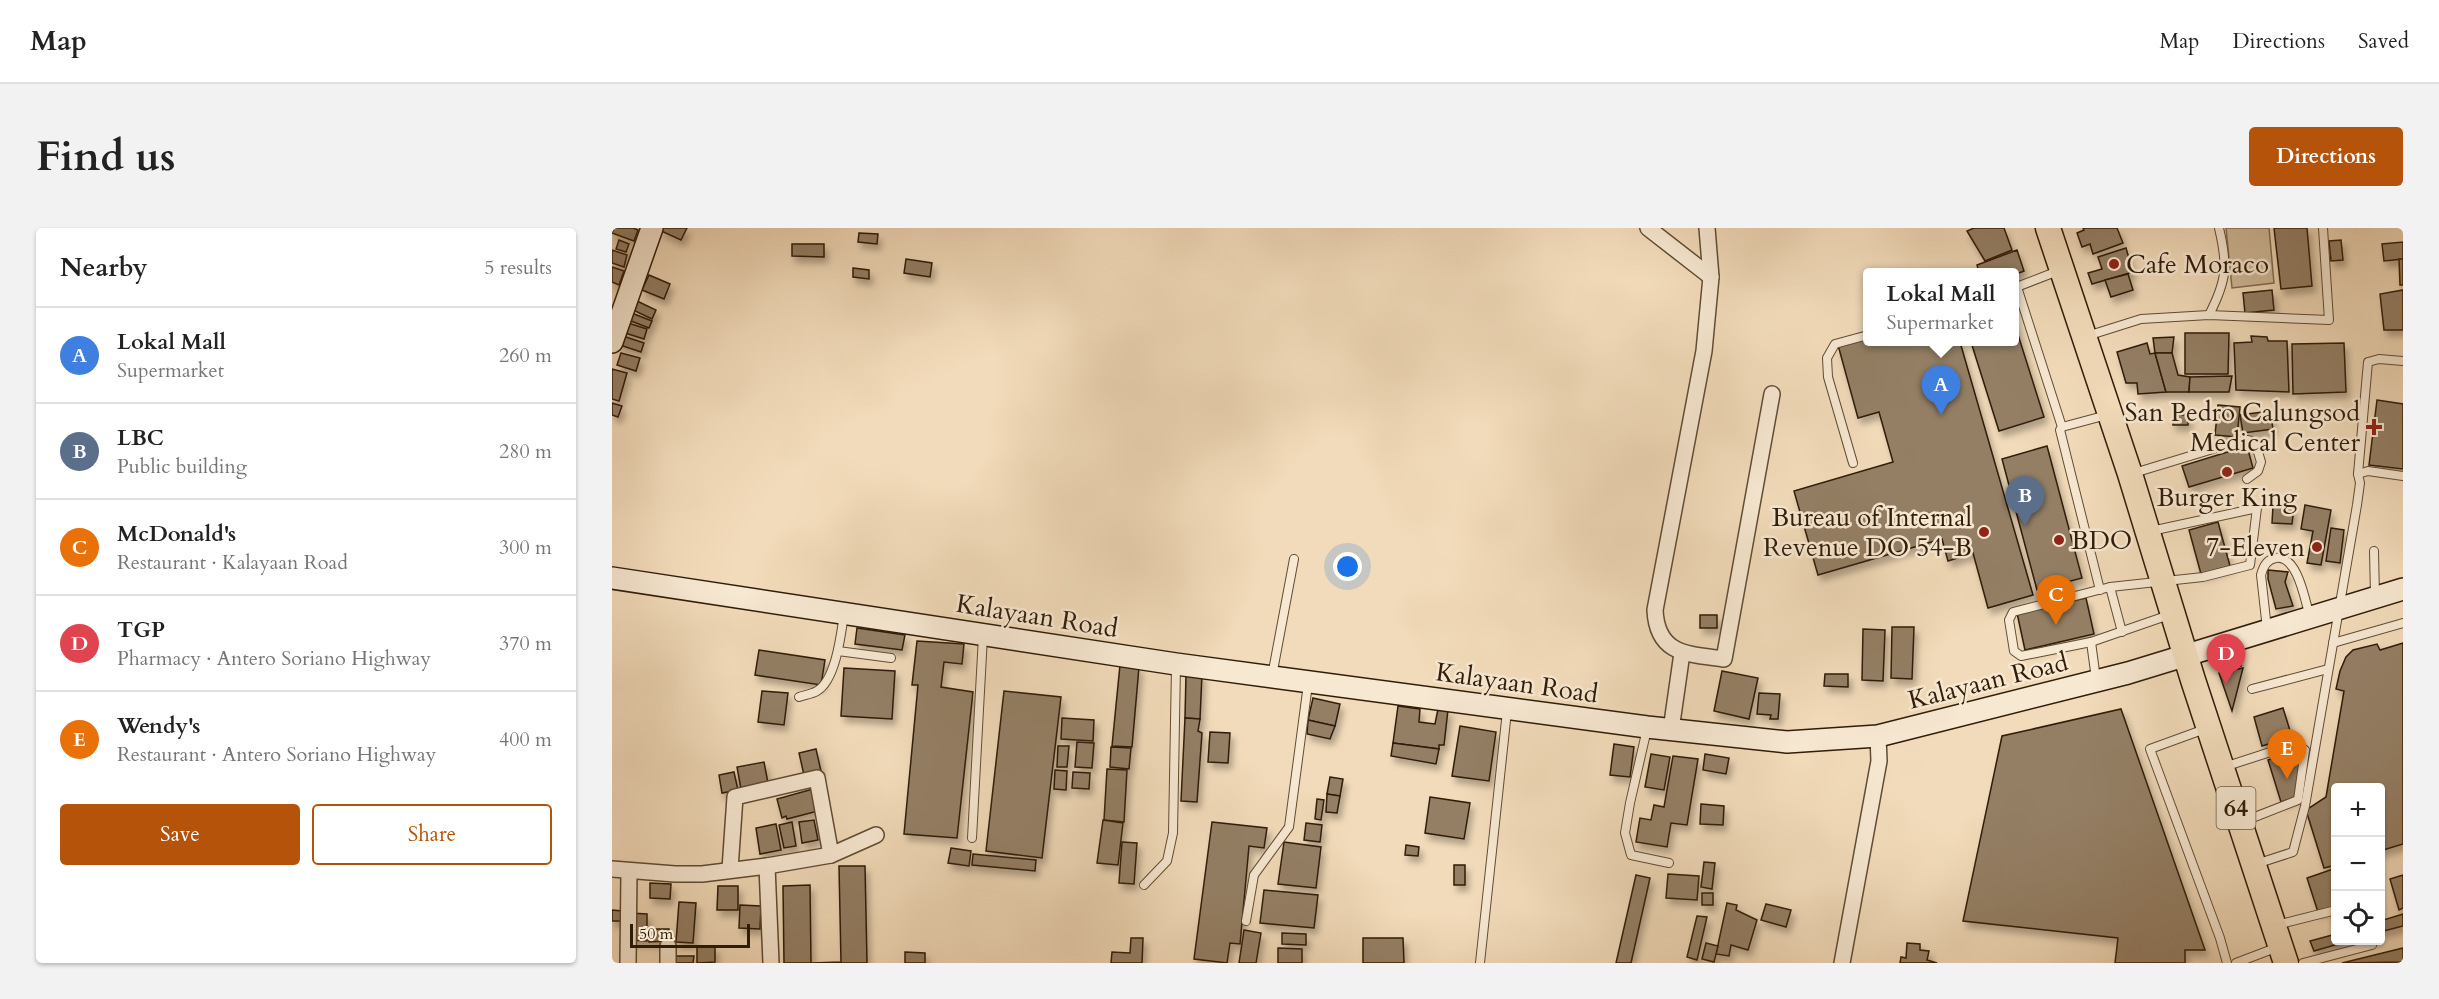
<!DOCTYPE html>
<meta charset="utf-8">
<style>
:root{--surface:#fff;--page:#f2f2f2;--text:#222;--muted:#767676;--line:#e0e0e0;--accent:#b45309}
body{margin:0;font-family:Cardo,serif;background:var(--page);color:var(--text)}
.controls{position:absolute;right:18px;bottom:18px;display:grid;overflow:hidden;border-radius:6px;box-shadow:0 2px 4px #0004}
.controls button{width:54px;height:54px;display:grid;place-items:center;padding:0;border:0;border-bottom:2px solid var(--line);background:var(--surface);color:var(--text);font:30px sans-serif}
.scale{position:absolute;left:18px;bottom:15px;width:120px;box-sizing:border-box;padding-left:6px;border:3px solid #2f1c09;border-top:0;font-size:16px;line-height:21px;white-space:nowrap;color:#2f1c09;-webkit-text-stroke:4px #f7e8d2;paint-order:stroke}
.you{position:absolute;left:736px;top:339px;width:21px;height:21px;margin:-15px;border:4px solid #fff;border-radius:50%;background:#1a73e8;box-shadow:0 0 0 9px #1a73e833}
.badge{display:grid;place-items:center;width:39px;height:39px;border-radius:50%;background:var(--accent);color:#fff;font-size:20px;font-weight:700}
.pin{position:absolute;translate:-50% -50px;filter:drop-shadow(0 2px 3px #0008)}
.pin::after{content:'';position:absolute;top:32px;width:21px;height:18px;background:inherit;clip-path:polygon(0 0,100% 0,50% 100%)}
.popup{position:absolute;left:1251px;top:40px;width:156px;height:78px;box-sizing:border-box;display:grid;place-content:center;border-radius:6px;background:var(--surface);filter:drop-shadow(0 2px 4px #0005);font-size:20px;white-space:nowrap;color:var(--muted)}
.popup b{font-size:22px;color:var(--text)}
.popup::after{content:'';position:absolute;left:50%;top:100%;margin-left:-12px;border:12px solid transparent;border-top-color:var(--surface)}
.list{margin:0;padding:0;list-style:none}
h2{display:flex;justify-content:space-between;align-items:center;height:78px;margin:0;padding:0 24px;font-size:26px}
h2 small{font-size:20px;font-weight:400;color:var(--muted)}
.list li{display:grid;grid-template-columns:39px 1fr auto;gap:18px;align-items:center;box-sizing:border-box;height:96px;padding:0 24px;border-top:2px solid var(--line)}
.list b{display:block;font-size:22px;white-space:nowrap}
.list p{margin:0;font-size:20px;white-space:nowrap;color:var(--muted)}
.list em{font-size:20px;font-style:normal;color:var(--muted)}
.actions{display:flex;gap:12px;padding:18px 24px}
.actions a{flex:1;padding:14px 0;border:2px solid var(--accent);border-radius:6px;text-align:center;font-size:21px;color:var(--accent)}
.actions .main{background:var(--accent);color:#fff}
.icon{flex:none;width:33px;height:33px;fill:none;stroke:currentColor;stroke-width:2;stroke-linecap:round;stroke-linejoin:round}
.map{position:relative;flex:none;width:1791px;height:735px;overflow:hidden;border-radius:6px}
header{display:flex;align-items:center;gap:36px;box-sizing:border-box;height:84px;padding:0 30px;background:var(--surface);border-bottom:2px solid var(--line)}
header strong{font-size:28px}
nav{display:flex;gap:33px;margin-inline-start:auto;font-size:21px}
.intro{display:flex;align-items:center;justify-content:space-between;box-sizing:border-box;height:144px;padding:0 36px}
h1{margin:0;font-size:42px}
.button{padding:15px 27px;border-radius:6px;background:var(--accent);color:#fff;font-size:21px;font-weight:700}
main{display:flex;gap:36px;padding:0 36px}
aside{flex:1;background:var(--surface);border-radius:6px;box-shadow:0 2px 4px #0004}
.map>svg:first-child{display:block}
</style>
<header>
<strong>Map</strong>
<nav><a>Map</a><a>Directions</a><a>Saved</a></nav>
</header>
<div class="intro"><h1>Find us</h1><a class="button">Directions</a></div>
<main>
<aside>
<h2>Nearby<small>5 results</small></h2>
<ul class="list">
<li><span class="badge" style="background:#3f7fe0">A</span><div><b>Lokal Mall</b><p>Supermarket</p></div><em>260 m</em></li>
<li><span class="badge" style="background:#5c6f8a">B</span><div><b>LBC</b><p>Public building</p></div><em>280 m</em></li>
<li><span class="badge" style="background:#e8710a">C</span><div><b>McDonald's</b><p>Restaurant · Kalayaan Road</p></div><em>300 m</em></li>
<li><span class="badge" style="background:#e0444e">D</span><div><b>TGP</b><p>Pharmacy · Antero Soriano Highway</p></div><em>370 m</em></li>
<li><span class="badge" style="background:#e8710a">E</span><div><b>Wendy's</b><p>Restaurant · Antero Soriano Highway</p></div><em>400 m</em></li>
</ul>
<div class="actions"><a class="main">Save</a><a>Share</a></div>
</aside>
<div class="map">
<svg width="1791" height="735" viewBox="0 0 1791 735">
<defs>
<filter id="shadow"><feDropShadow dx="3.5" dy="6" stdDeviation="3" flood-color="#0004"/></filter>
</defs>
<rect width="100%" height="100%" fill="#f2dbba"/>
<filter id="stains"><feTurbulence type="fractalNoise" baseFrequency=".00333" numOctaves="4"/><feColorMatrix values="0 0 0 0 .2 0 0 0 0 .09 0 0 0 0 .02 0 0 0 .5 -.17"/></filter>
<radialGradient id="worn" r=".72"><stop offset=".6" stop-color="#630" stop-opacity="0"/><stop offset="1" stop-color="#630" stop-opacity=".3"/></radialGradient>
<path fill="#d1bb9c" stroke="#806c52" stroke-width="1.5" d="M1614 0H1657L1662 55 1620 60Z"/>
<g fill="#947f65" stroke="#2f1c09" stroke-width="1.5" filter="url(#shadow)">
<path d="M2 0H21L26 2 22 13 0 5Z"/>
<path d="M47 0H75L69 12 47 2Z"/>
<path d="M1362 0H1392L1400 22 1373 33 1355 3Z"/>
<path d="M1471 0H1505L1511 15 1481 26 1478 16 1470 19 1465 5 1472 2Z"/>
<path d="M1662 0H1695L1700 58 1669 61Z"/>
<path d="M247 5 266 6 265 16 246 14Z"/>
<path d="M7 12 17 16 14 24 4 21Z"/>
<path d="M1729 12 1731 32 1719 33 1717 13Z"/>
<path d="M1791 14V31L1772 33 1770 16Z"/>
<path d="M180 16H212V29L180 28Z"/>
<path d="M1514 20 1521 44 1480 56 1476 45 1490 41 1486 29Z"/>
<path d="M0 22 15 27 12 39 0 35Z"/>
<path d="M1405 22 1412 43 1402 47V45H1367L1365 37Z"/>
<path d="M294 31 320 35 318 49 292 45Z"/>
<path d="M1787 31H1791V57H1788Z"/>
<path d="M0 39 12 43 7 57 0 54Z"/>
<path d="M241 40 257 42V51L241 49Z"/>
<path d="M1516 46 1521 62 1499 69 1493 52Z"/>
<path d="M37 47 58 56 52 71 30 62Z"/>
<path d="M1660 62 1662 82 1633 85 1631 65Z"/>
<path d="M1791 62V102H1772L1768 66Z"/>
<path d="M25 73 44 82 40 91 21 82Z"/>
<path d="M17 84 40 93 37 100 14 91Z"/>
<path d="M13 94 35 101 32 111 10 104Z"/>
<path d="M1402 94 1432 189 1387 203 1359 114H1402Z"/>
<path d="M1573 105H1617L1616 146H1573Z"/>
<path d="M8 107 32 115 29 124 5 116Z"/>
<path d="M1639 108 1655 109 1656 113H1675L1677 164 1624 162 1622 115 1640 114Z"/>
<path d="M1256 109V114H1348L1421 367 1376 380 1361 325 1336 333 1330 311 1206 347 1182 263 1281 234 1267 184 1246 190 1226 117Z"/>
<path d="M1562 109 1560 125H1543L1541 110Z"/>
<path d="M1535 115 1538 126 1543 125 1554 164 1526 166 1525 155H1514L1505 124Z"/>
<path d="M1732 115 1734 164 1681 166 1680 116Z"/>
<path d="M9 125 28 130 24 143 5 137Z"/>
<path d="M1543 125H1560L1566 147 1578 149 1577 164H1554Z"/>
<path d="M0 141 15 145 7 173 0 171Z"/>
<path d="M1620 148 1617 164H1577L1578 149Z"/>
<path d="M1765 172 1791 176V241L1757 237Z"/>
<path d="M0 175 10 178 6 189 0 187Z"/>
<path d="M1606 177 1628 179 1625 209 1603 207Z"/>
<path d="M1658 183 1661 201 1631 205 1628 187Z"/>
<rect x="1561" y="187" width="15" height="10"/>
<path d="M1435 218 1470 350 1425 362 1390 231Z"/>
<path d="M1635 218 1641 240 1577 259 1570 238Z"/>
<path d="M1693 277 1719 282 1709 337 1695 335 1701 303 1689 301Z"/>
<path d="M1661 278 1682 280 1680 296 1660 295Z"/>
<path d="M1606 294 1618 338 1589 346 1577 302Z"/>
<path d="M1719 300 1732 302 1728 335 1714 333Z"/>
<path d="M1656 342 1676 344 1673 354 1681 378 1664 381 1656 351Z"/>
<path d="M1474 370 1482 406 1413 422 1405 385Z"/>
<rect x="1088" y="387" width="17" height="13"/>
<path d="M1280 399H1302L1300 451 1279 450Z"/>
<path d="M245 400 293 407 290 422 243 416Z"/>
<path d="M1251 401 1273 402 1271 453 1250 452Z"/>
<path d="M305 413 352 416 350 436 332 434 329 459 361 464 345 610 292 606 306 457H300Z"/>
<path d="M1791 415V616L1768 623V560H1724V637L1712 640 1694 582 1714 569 1732 463 1724 461 1728 443 1734 429 1741 422 1765 416 1768 422Z"/>
<path d="M147 422 213 432 209 457 143 447Z"/>
<path d="M1626 426 1629 438 1616 442 1613 430Z"/>
<path d="M508 437 527 439 520 519 500 518Z"/>
<path d="M232 440 283 443 280 491 229 488Z"/>
<path d="M1631 440 1620 483 1607 445Z"/>
<path d="M1110 443 1146 450 1137 491 1102 483Z"/>
<path d="M574 446H590L588 491 573 490Z"/>
<path d="M1213 446H1236V459L1212 458Z"/>
<path d="M150 463 176 465 172 497 146 494Z"/>
<path d="M392 463 449 469 430 630 374 623Z"/>
<path d="M1147 465 1168 466 1166 491H1158L1159 487 1145 486Z"/>
<path d="M701 470 728 476 723 498 696 492Z"/>
<path d="M786 478 808 481 807 494 823 496 826 481 836 482 832 517H827V521L781 515Z"/>
<path d="M1671 480 1680 509 1650 518 1642 489Z"/>
<path d="M1509 481 1593 722H1573V735H1503L1506 710 1351 693 1390 508Z"/>
<path d="M450 490 482 492 481 513 449 511Z"/>
<path d="M573 490 588 491 586 503 590 505 585 574 569 573Z"/>
<path d="M696 492 723 498 718 511 695 506Z"/>
<path d="M848 498 884 504 877 553 840 548Z"/>
<path d="M598 504 618 505 616 535 596 534Z"/>
<path d="M465 514 482 515 480 540 463 539Z"/>
<path d="M781 515 827 521 824 536 779 528Z"/>
<path d="M1002 516 1022 519 1018 549 998 547Z"/>
<path d="M446 518H457L455 539H445Z"/>
<path d="M499 519 519 520 517 541 498 539Z"/>
<path d="M204 521 209 543 192 547 187 525Z"/>
<path d="M1682 523 1690 527 1685 569 1669 574 1656 532Z"/>
<path d="M1039 526 1058 529 1052 562 1033 559Z"/>
<path d="M1093 526 1117 530 1114 546 1091 542Z"/>
<path d="M1061 528 1086 531 1075 597 1059 595 1055 619 1024 614 1028 590 1039 592 1042 577 1052 579Z"/>
<path d="M152 534 156 555 129 561 125 539Z"/>
<path d="M495 541 515 542 512 594 492 592Z"/>
<path d="M443 542 455 543 454 562 442 561Z"/>
<path d="M122 544 126 562 110 565 107 547Z"/>
<path d="M461 544 478 545 477 561 460 560Z"/>
<path d="M718 549 731 551 728 568 715 566Z"/>
<path d="M201 561 206 583 175 591 174 588 170 590 165 571Z"/>
<path d="M715 566 728 568 725 585 714 584Z"/>
<path d="M818 569 858 575 852 611 813 605Z"/>
<path d="M705 571 712 572 709 592 703 591Z"/>
<path d="M1089 576 1112 578 1111 597 1088 596Z"/>
<path d="M202 592 206 612 190 615 187 594Z"/>
<path d="M491 592 511 595 506 637 485 635Z"/>
<path d="M180 594 184 618 172 620 167 597Z"/>
<path d="M600 594 655 600 652 620 637 618 628 716 618 715 615 735 582 731Z"/>
<path d="M694 595 710 597 708 614 692 612Z"/>
<path d="M164 596 169 622 148 626 144 600Z"/>
<path d="M510 614 525 615 522 656 507 655Z"/>
<path d="M672 614 709 619 704 660 666 656Z"/>
<path d="M794 617 807 619 806 628 793 627Z"/>
<path d="M339 620 359 623 357 638 336 635Z"/>
<path d="M361 626 424 632 423 643 360 637Z"/>
<path d="M1092 634 1103 635 1100 661 1089 659Z"/>
<rect x="842" y="637" width="11" height="20"/>
<path d="M227 638H253L255 735H172L171 658 198 657 199 735 229 734Z"/>
<path d="M1724 640V679L1706 684 1695 650Z"/>
<path d="M1056 646 1087 648 1085 672 1054 670Z"/>
<path d="M1024 647 1038 650 1019 735H1004Z"/>
<path d="M1791 647V680L1787 682 1778 651Z"/>
<path d="M38 655 59 656 58 671 38 670Z"/>
<path d="M106 658H126V682H105Z"/>
<path d="M652 662 706 667 702 700 648 695Z"/>
<rect x="1090" y="665" width="11" height="12"/>
<path d="M67 674 84 675 81 715 64 714Z"/>
<path d="M1115 675 1125 677 1124 682 1145 692 1136 722 1119 717 1117 728 1104 726Z"/>
<path d="M1154 676 1179 682 1174 699 1149 692Z"/>
<path d="M128 677 149 678 148 701 127 700Z"/>
<path d="M0 682 10 683 9 693H0Z"/>
<path d="M18 685 35 686V713L17 712Z"/>
<path d="M1791 686V698L1768 704V693Z"/>
<path d="M1085 688 1095 689 1085 732 1075 729Z"/>
<path d="M37 701H57V713L37 714Z"/>
<path d="M632 702 649 705 644 735H627Z"/>
<path d="M670 705 694 706V717L670 716Z"/>
<path d="M1724 706V712H1740L1702 723 1698 713Z"/>
<path d="M519 710H531L530 735H499L500 724 518 725Z"/>
<path d="M751 710H791L792 735H751Z"/>
<path d="M1094 715 1106 718 1102 734 1090 731Z"/>
<path d="M1295 715 1308 716V722L1317 723 1315 732 1325 735H1288L1289 729 1294 730Z"/>
<path d="M85 719H103V734L85 735Z"/>
<path d="M666 720 690 721V735H666Z"/>
<path d="M1791 720V734L1730 735Z"/>
<path d="M293 724 313 725V735H293Z"/>
<path d="M64 728H82L81 735H63Z"/>
</g>
<g fill="none" stroke-linecap="round" stroke-linejoin="round">
<g stroke="#604c35" stroke-width="10">
<g id="lane">
<path d="M1405 59 1450 199"/>
<path d="M1402 60 1446 43"/>
<path d="M1597 87C1615 52 1616 38 1607 0"/>
<path d="M1475 108 1529 91 1597 87 1717 92 1711 0"/>
<path d="M1241 235 1216 149 1215 130 1223 116 1256 107"/>
<path d="M1522 245 1624 214 1636 212 1643 214 1649 234 1646 243 1635 251"/>
<path d="M1746 246 1756 134 1767 131 1791 133"/>
<path d="M1539 303 1645 280 1638 337 1591 349 1498 359 1401 384 1397 392 1402 423 1409 428 1479 414 1557 387"/>
<path d="M1762 323 1763 368"/>
<path d="M1498 359 1510 404"/>
<path d="M1488 362 1448 202 1450 199 1495 187"/>
<path d="M1655 401 1649 347C1651 339 1655 331 1664 330 1686 327 1693 373 1698 389"/>
<path d="M1479 414 1484 451"/>
<path d="M1721 415 1791 395"/>
<path d="M226 423 279 430"/>
<path d="M660 448 682 331"/>
<path d="M1640 461 1716 441"/>
<path d="M187 469C193 467 200 466 205 463 224 452 229 406 232 386"/>
<path d="M1035 501 1018 575 1013 605 1019 627 1057 635"/>
<path d="M1593 501 1538 521 1608 710 1615 735"/>
<path d="M1612 539 1683 516 1693 522 1686 572 1630 594"/>
<path d="M360 610 371 408"/>
<path d="M1644 636 1681 624 1693 578 1745 277 1748 255 1746 246 1756 243 1791 248"/>
<path d="M532 657 555 633 561 605 564 438"/>
<path d="M634 693 642 647 677 599 696 456"/>
<path d="M1665 697 1724 682"/>
<path d="M868 735 895 483"/>
<path d="M1624 735 1666 719"/>
<path d="M1691 735 1760 717"/>
</g>
</g>
<g stroke="#604c35" stroke-width="18">
<g id="street">
<path d="M1036 0 1099 49"/>
<path d="M1095 0 1099 49 1092 123 1043 382C1045 427 1076 426 1112 431L1160 166"/>
<path d="M1059 502 1070 425"/>
<path d="M155 638 159 735"/>
<path d="M0 641 63 646H90L155 638 219 627 264 607"/>
<path d="M118 641 123 569 205 550 219 627"/>
<path d="M56 718V735"/>
<path d="M16 735 17 643"/>
<path d="M1230 735 1267 533 1266 508"/>
</g>
</g>
<g stroke="#2f1c09" stroke-width="24">
<g id="secondary">
<path d="M0 114 40 0"/>
<path d="M0 350 564 436 1035 499 1175 514 1266 508 1516 445 1791 361"/>
</g>
</g>
<g stroke="#2f1c09" stroke-width="27">
<path id="primary" d="M1436 0 1518 246 1581 452 1674 735"/>
</g>
<use href="#lane" stroke="#f7e8d2" stroke-width="8"/>
<use href="#street" stroke="#f7e8d2" stroke-width="15"/>
<use href="#secondary" stroke="#f7e8d2" stroke-width="21"/>
<use href="#primary" stroke="#f2dbba" stroke-width="24"/>
</g>
<g fill="#8f2418" stroke="#f7e8d2" stroke-width="2">
<circle cx="1502" cy="36" r="6"/>
<path d="M1759 190h6v6h6v6h-6v6h-6v-6h-6v-6h6z"/>
<circle cx="1615" cy="244" r="6"/>
<circle cx="1372" cy="304" r="6"/>
<circle cx="1447" cy="312" r="6"/>
<circle cx="1705" cy="319" r="6"/>
</g>
<g text-anchor="middle" dominant-baseline="central" stroke-width="5" stroke-linejoin="round" paint-order="stroke">
<rect fill="#f7e8d2" stroke="#6b5945" stroke-width="1.5" x="1604.5" y="559" width="39" height="42" rx="4.5"/>
<g font-size="24" font-weight="bold" fill="#2f1c09">
<text x="1624" y="580">64</text>
</g>
<g font-size="26" fill="#2f1c09" stroke="#f7e8d2" text-anchor="end">
<text x="1514" y="36" text-anchor="start">Cafe Moraco</text>
<text x="1748" y="184">San Pedro Calungsod<tspan x="1748" dy="30">Medical Center</tspan></text>
<text x="1615" y="269" text-anchor="middle">Burger King</text>
<text x="1360" y="289">Bureau of Internal<tspan x="1360" dy="30">Revenue DO 54-B</tspan></text>
<text x="1459" y="312" text-anchor="start">BDO</text>
<text x="1693" y="319">7-Eleven</text>
</g>
<g font-size="26" fill="#2f1c09" stroke="#f7e8d2">
<text transform="translate(425 388) rotate(9)">Kalayaan Road</text>
<text transform="translate(1376 453) rotate(-14)">Kalayaan Road</text>
<text transform="translate(905 455) rotate(8)">Kalayaan Road</text>
</g>
</g>
<rect width="100%" height="100%" filter="url(#stains)"/>
<rect width="100%" height="100%" fill="url(#worn)"/>
</svg>
<div class="controls">
<button>+</button>
<button>−</button>
<button><svg class="icon" aria-label="locate" viewBox="0 0 24 24"><circle cx="12" cy="12" r="6"/><path d="M12 2v4M12 18v4M2 12h4M18 12h4"/></svg></button>
</div>
<div class="scale">50 m</div>
<div class="you"></div>
<div class="pin badge" style="left:1329px;top:187px;background:#3f7fe0">A</div>
<div class="popup"><b>Lokal Mall</b>Supermarket</div>
<div class="pin badge" style="left:1413px;top:298px;background:#5c6f8a">B</div>
<div class="pin badge" style="left:1444px;top:397px;background:#e8710a">C</div>
<div class="pin badge" style="left:1614px;top:456px;background:#e0444e">D</div>
<div class="pin badge" style="left:1675px;top:551px;background:#e8710a">E</div>
</div>
</main>
